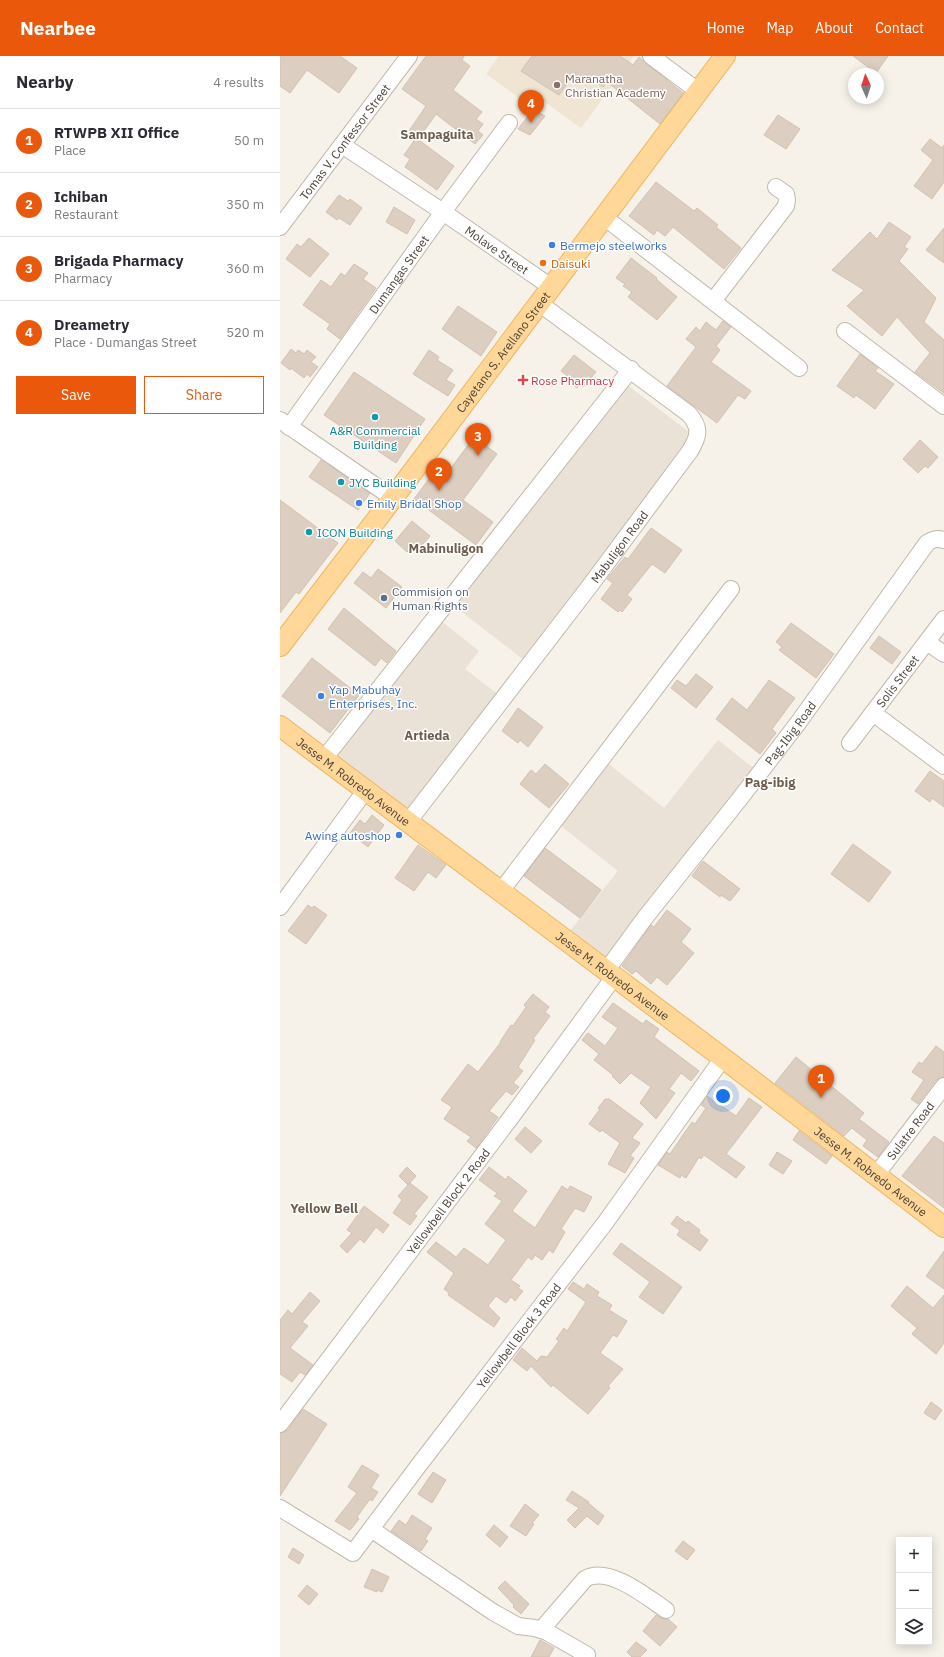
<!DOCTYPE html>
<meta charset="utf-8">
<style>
:root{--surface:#fff;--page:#f2f2f3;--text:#2b2b33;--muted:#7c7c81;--line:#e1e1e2;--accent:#ea580c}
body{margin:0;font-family:"IBM Plex Sans",sans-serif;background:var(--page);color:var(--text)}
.controls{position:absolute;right:12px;bottom:12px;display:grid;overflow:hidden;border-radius:0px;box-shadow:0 2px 10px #0003}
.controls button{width:36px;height:36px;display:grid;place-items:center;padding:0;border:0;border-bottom:1px solid var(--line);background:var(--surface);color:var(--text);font:20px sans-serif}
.compass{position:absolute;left:568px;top:12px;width:36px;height:36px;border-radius:50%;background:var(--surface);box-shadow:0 2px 10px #0003;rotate:357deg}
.you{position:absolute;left:443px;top:1040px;width:14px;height:14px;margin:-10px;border:3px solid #fff;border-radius:50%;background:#1a73e8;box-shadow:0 0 0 6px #1a73e833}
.badge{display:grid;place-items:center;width:26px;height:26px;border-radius:50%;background:var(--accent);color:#fff;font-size:13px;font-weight:700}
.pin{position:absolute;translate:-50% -33px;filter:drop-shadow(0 1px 2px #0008)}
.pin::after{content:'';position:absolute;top:21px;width:14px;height:12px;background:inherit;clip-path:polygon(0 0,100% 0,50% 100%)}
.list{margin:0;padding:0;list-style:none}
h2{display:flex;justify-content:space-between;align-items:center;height:52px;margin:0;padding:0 16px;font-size:17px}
h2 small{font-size:13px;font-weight:400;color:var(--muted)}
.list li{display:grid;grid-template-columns:26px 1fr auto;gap:12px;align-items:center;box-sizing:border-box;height:64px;padding:0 16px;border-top:1px solid var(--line)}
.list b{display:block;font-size:15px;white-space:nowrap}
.list p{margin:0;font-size:13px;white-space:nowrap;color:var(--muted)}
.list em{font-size:13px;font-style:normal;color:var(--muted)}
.actions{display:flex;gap:8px;padding:12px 16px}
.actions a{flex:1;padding:9px 0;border:1px solid var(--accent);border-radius:0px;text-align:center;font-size:14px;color:var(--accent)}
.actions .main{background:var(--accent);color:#fff}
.icon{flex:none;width:22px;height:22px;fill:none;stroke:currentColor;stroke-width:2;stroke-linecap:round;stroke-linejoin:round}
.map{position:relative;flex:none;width:664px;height:1601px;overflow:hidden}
header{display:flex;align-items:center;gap:24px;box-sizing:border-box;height:56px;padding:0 20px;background:var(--accent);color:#fff}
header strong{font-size:19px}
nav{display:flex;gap:22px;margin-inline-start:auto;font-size:14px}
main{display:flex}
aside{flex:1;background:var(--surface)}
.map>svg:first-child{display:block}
</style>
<header>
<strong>Nearbee</strong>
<nav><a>Home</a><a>Map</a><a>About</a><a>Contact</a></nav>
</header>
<main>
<aside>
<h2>Nearby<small>4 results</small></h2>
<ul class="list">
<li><span class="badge">1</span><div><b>RTWPB XII Office</b><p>Place</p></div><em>50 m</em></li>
<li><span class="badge">2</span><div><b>Ichiban</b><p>Restaurant</p></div><em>350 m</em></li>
<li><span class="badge">3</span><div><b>Brigada Pharmacy</b><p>Pharmacy</p></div><em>360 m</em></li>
<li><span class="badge">4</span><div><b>Dreametry</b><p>Place · Dumangas Street</p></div><em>520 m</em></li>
</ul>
<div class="actions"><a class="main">Save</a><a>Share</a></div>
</aside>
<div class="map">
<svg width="664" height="1601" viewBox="0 0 664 1601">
<rect width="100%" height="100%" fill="#f6f1e9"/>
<g fill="#eae2d7">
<path d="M347 329 417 382 244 604 174 550Z"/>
<path d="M160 564 199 595 185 613 219 639 126 758 52 700Z"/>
<path d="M438 684 476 714 325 902 290 875 338 815 276 766 325 705 384 752Z"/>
</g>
<path fill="#f0e4d2" d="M219 0H354L301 72 258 41 251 50 206 18Z"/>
<g fill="#dccec0" stroke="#d4c2b0">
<path d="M0 0H60L77 12 59 37 27 14 10 37 0 30Z"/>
<path d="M146 0H184L182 4 190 10 173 34 202 56 196 63 203 68 198 75 203 79 195 88 156 58 139 82 129 75 146 50 122 33Z"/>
<path d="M252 0H340L353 9 359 1 403 37 380 68 327 26 323 31 305 18 298 27 291 22 279 39 241 15Z"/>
<path d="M573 0H608L596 17Z"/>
<path d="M253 54 265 60 250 79 238 73Z"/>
<path d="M498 59 520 73 506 93 484 79Z"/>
<path d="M136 82 174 110 157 134 125 111 130 103 124 99Z"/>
<path d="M650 83 662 92 664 89V126L652 143 634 130 653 104 641 94Z"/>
<path d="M376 126 414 155 417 152 438 169 436 171 461 192 444 213 393 171 385 180 377 174 374 179 349 160Z"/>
<path d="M59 139 68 145 70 143 82 152 70 169 59 162 57 164 46 156Z"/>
<path d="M114 151 135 164 127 178 106 166Z"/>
<path d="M609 166 631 181 624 191 628 193 619 205 656 242 644 266 664 284V337L635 316 650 297 617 261 602 280 567 250 584 234 552 214 590 176 597 183Z"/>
<path d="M664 172V207L646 194Z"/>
<path d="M29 182 49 198 30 221 6 203 17 188 21 191Z"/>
<path d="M351 202 377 222 376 223 397 241 377 264 348 241 352 236 343 230 345 228 336 222Z"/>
<path d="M74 208 88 217 83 223 96 232 60 283 47 273 50 268 23 249 41 224 51 231 61 217 65 220Z"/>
<path d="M178 250 217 276 201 300 162 273Z"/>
<path d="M443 265 451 271 436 290 440 294 431 306 471 335 465 343 458 339 437 367 387 330 416 291 406 283 416 271 420 275 426 266 436 274Z"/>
<path d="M11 293 16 297 18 294 24 298 27 294 36 301 31 306 38 311 30 321 27 318 24 322 11 312 10 314 1 307Z"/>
<path d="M149 294 159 301 157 304 173 314 166 324 175 329 168 340 133 318Z"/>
<path d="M580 298 598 312 595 315 614 328 595 353 576 339 574 342 557 330Z"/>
<path d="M294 299 316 316 303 331 300 329 297 332 285 323 289 321 281 315Z"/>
<path d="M74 316 145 363 116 407 44 359Z"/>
<path d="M194 381 217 398 183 444 213 466 196 489 134 443 151 420 160 427Z"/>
<path d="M640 384 658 401 648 412 645 410 638 417 623 403Z"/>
<path d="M41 404 90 437 78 454 29 421Z"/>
<path d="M0 444 58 487 19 538 16 536 0 557Z"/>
<path d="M132 465 150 480 135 497 130 493 127 496 115 485Z"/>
<path d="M371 472 402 494 385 517 372 508 347 539 352 543 342 556 340 554 338 556 321 543 333 527 327 523 345 501 348 503Z"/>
<path d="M98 513 122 531 106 552 74 527 83 516 91 522Z"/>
<path d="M64 552 116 595 107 607 101 602 95 610 48 573Z"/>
<path d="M511 567 554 598 536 622 499 594 502 591 496 586Z"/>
<path d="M599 580 621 596 612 608 590 592Z"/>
<path d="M32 602 79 639 50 677 2 640Z"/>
<path d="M416 618 433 631 416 652 391 632 397 624 406 630Z"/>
<path d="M489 624 515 642 492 673 496 677 480 698 436 663 452 642 467 654Z"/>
<path d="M238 652 263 671 248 691 240 684 238 687 222 675Z"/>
<path d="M265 708 289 728 269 752 240 728 251 714 256 718Z"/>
<path d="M650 715 664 725V751L652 742 650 746 635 735Z"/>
<path d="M92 759 104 769 88 791 70 777 80 764 85 768Z"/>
<path d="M573 788 611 816 589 846 551 818Z"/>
<path d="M138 789 166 809 156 822 148 816 134 835 115 822Z"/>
<path d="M265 792 321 834 300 862 244 820Z"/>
<path d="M423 805 460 833 450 845 441 839 440 841 412 820Z"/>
<path d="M28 849 32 852 34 850 47 859 26 888 8 875Z"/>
<path d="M387 854 411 873 401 886 414 897 387 929 377 921 371 928 356 915 352 918 342 910 371 869 374 871Z"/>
<path d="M253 938 269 951 265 956 270 960 253 983 255 984 238 1011 243 1015 233 1027 239 1031 232 1039 226 1035 209 1055 218 1061 196 1092 187 1085 191 1081 164 1063 172 1051 161 1044 188 1008 198 1016 221 986H220L231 969 233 970 246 951 244 949Z"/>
<path d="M333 947 363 968 366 964 379 973 374 981 419 1015 411 1025 401 1017 389 1033 395 1037 376 1063 360 1047 371 1031 351 1017 340 1028 332 1020 333 1019 314 1004 319 998 302 984 308 977 325 990 338 972 322 961Z"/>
<path d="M656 990 664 996V1021L656 1024 638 1048 631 1043 644 1024 632 1016 639 1006 642 1008Z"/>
<path d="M516 1001 584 1057 579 1063 609 1086 598 1101 583 1090 587 1084 572 1072 564 1080 495 1027Z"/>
<path d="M427 1040 456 1060 469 1042 482 1051 446 1098 465 1111 456 1122 424 1099 421 1103 419 1101 406 1122 401 1119 400 1122 378 1109 387 1096 390 1098 412 1066 415 1068 426 1052 421 1049Z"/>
<path d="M325 1043H329L363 1068 352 1082 360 1087 350 1100 354 1102 345 1117 328 1108 340 1087 322 1074 320 1076 309 1068 320 1053 318 1052Z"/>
<path d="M245 1071 262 1085 251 1097 235 1083Z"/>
<path d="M519 1075 552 1100 546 1108 513 1084Z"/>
<path d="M654 1080 664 1087V1152L622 1120Z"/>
<path d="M497 1096 512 1105 503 1118 489 1109Z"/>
<path d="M127 1111 136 1120 128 1129 119 1120Z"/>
<path d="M209 1111 226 1124 228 1120 247 1135 232 1155 255 1172 282 1130 288 1134 290 1130 312 1141 304 1156 295 1152 281 1173 285 1176 273 1197 269 1194 262 1204 255 1199 252 1204 248 1201 231 1224 240 1230 238 1232 243 1235 235 1245 231 1241 226 1247 216 1240 208 1250 220 1262 214 1271 168 1239 169 1237 164 1233 174 1217 147 1196 156 1186 176 1201 184 1192 208 1209 226 1184 205 1168 222 1145 214 1140 217 1137 199 1124Z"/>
<path d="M130 1127 148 1141 134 1158 137 1160 130 1169 113 1157 122 1144 118 1140Z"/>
<path d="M84 1150 109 1169 103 1177 96 1171 84 1187 80 1183 67 1197 60 1190 72 1177 67 1174Z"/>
<path d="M397 1160 406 1167 408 1165 420 1174 419 1177 428 1184 420 1195 397 1179 400 1174 391 1168Z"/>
<path d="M341 1187 402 1231 383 1258 359 1241 370 1226 333 1198Z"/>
<path d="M664 1195V1233L646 1220Z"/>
<path d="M293 1226 304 1233 307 1228 319 1236 317 1240 332 1249 329 1254 347 1265 337 1281 333 1279 320 1297 343 1313 328 1330 330 1332 308 1358 273 1329 271 1331 251 1310 247 1315 233 1304 242 1292 257 1305 261 1300 267 1301 279 1285 276 1283 284 1272 287 1275 306 1246 288 1233Z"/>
<path d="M627 1230 653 1252 664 1239V1287L656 1298 632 1278 637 1272 611 1250Z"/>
<path d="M30 1236 40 1245 22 1266 28 1270 10 1292 33 1309 25 1319 20 1316 12 1326 0 1318V1264L8 1254 12 1258Z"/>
<path d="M651 1346 662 1354 655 1364 644 1357Z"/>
<path d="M23 1353 47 1368 0 1440V1377L8 1374Z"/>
<path d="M82 1409 99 1419 91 1432 98 1436 92 1445 90 1443 77 1461 79 1463 70 1474 55 1465 77 1437 68 1431Z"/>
<path d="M153 1416 166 1424 152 1447 138 1438Z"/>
<path d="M292 1435 309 1446 308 1447 324 1460 318 1469 307 1460 295 1472 287 1464 299 1452 286 1444Z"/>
<path d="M245 1448 259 1459 252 1467 254 1468 246 1480 230 1470Z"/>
<path d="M132 1459 152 1472 145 1483 148 1485 141 1495 111 1475 119 1464 126 1469Z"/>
<path d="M214 1469 228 1481 220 1491 206 1479Z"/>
<path d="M403 1485 415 1494 407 1504 395 1495Z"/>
<path d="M13 1492 24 1499 19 1508 8 1501Z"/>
<path d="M92 1513 109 1521 102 1536 97 1534V1536L84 1531Z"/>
<path d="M225 1525 249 1548 241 1558 233 1551 234 1549 218 1532Z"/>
<path d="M27 1529 38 1538 29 1549 18 1540Z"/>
<path d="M376 1559 381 1562 388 1563 397 1571 380 1590 363 1575Z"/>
<path d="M260 1584 274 1592 269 1601H251Z"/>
<path d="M356 1586 367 1594 360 1601H352L347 1596Z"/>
</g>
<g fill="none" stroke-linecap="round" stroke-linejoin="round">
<g stroke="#c3b8aa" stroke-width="18">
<g id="minor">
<path d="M371 0 418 35"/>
<path id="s1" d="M62 89 163 156 271 231"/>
<path d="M324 161 519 312"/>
<path id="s2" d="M0 171 129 0"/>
<path d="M433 245 506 150 507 144 506 138 496 131"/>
<path d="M565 275 664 350"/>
<path d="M0 364 113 442"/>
<path id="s3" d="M9 371 163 156 229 67"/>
<path d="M647 586 664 598"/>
<path d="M593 657 664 710"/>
<path id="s4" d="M570 687 664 563"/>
<path d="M43 704 351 313"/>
<path id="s5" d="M128 766 309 531 410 395C419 380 421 372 409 358L259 247"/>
<path d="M221 835 451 533"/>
<path d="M0 851 85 735"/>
<path id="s6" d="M326 915 364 863 458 745 518 667 647 487C653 483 657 482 664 484"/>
<path id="s7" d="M596 1119 664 1030"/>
<path id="s8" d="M0 1368 232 1060 334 921"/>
<path id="s9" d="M0 1452 73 1497 139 1409 325 1167 443 1002"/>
<path d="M91 1473 213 1556 238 1570 255 1572 267 1576 307 1599"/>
<path d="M261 1574 305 1523C328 1509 367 1541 386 1554"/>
</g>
</g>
<g stroke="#efb55e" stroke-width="22">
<g id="major">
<path id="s10" d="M0 590 113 442 445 0"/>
<path id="s11" d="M0 670 443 1002 664 1171"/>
</g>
</g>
<use href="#minor" stroke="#fff" stroke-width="16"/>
<use href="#major" stroke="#ffd899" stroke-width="20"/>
</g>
<circle fill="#8d6e63" stroke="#fff" stroke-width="1.5" cx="277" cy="29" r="4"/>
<g fill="#3f7fe0" stroke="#fff" stroke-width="1.5">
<circle cx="272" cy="189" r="4"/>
<circle cx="79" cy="447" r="4"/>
<circle cx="41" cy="640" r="4"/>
<circle cx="119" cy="779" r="4"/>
</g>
<circle fill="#e8710a" stroke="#fff" stroke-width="1.5" cx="263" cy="207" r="4"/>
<path fill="#e0444e" stroke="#fff" stroke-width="1.5" d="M241 318h4v4h4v4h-4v4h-4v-4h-4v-4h4z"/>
<g fill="#0f9aa8" stroke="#fff" stroke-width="1.5">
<circle cx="95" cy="361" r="4"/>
<circle cx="61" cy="426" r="4"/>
<circle cx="29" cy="476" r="4"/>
</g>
<circle fill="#5c6f8a" stroke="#fff" stroke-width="1.5" cx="104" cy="542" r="4"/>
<g text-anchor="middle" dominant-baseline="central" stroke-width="3" stroke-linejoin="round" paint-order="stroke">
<g font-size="12" fill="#785e54" stroke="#fff" text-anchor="start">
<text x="285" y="22">Maranatha<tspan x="285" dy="14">Christian Academy</tspan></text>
</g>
<g font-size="12" fill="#4b4136" stroke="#fff">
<text stroke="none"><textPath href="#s2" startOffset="107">Tomas V. Confessor Street</textPath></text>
<text stroke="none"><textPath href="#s1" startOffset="187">Molave Street</textPath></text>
<text stroke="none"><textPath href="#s3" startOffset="188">Dumangas Street</textPath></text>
<text stroke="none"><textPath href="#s10" startOffset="369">Cayetano S. Arellano Street</textPath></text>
<text stroke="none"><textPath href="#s5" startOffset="347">Mabuligon Road</textPath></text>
<text stroke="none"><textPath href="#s4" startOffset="78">Solis Street</textPath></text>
<text stroke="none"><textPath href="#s6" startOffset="301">Pag-Ibig Road</textPath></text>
<text stroke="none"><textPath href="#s11" startOffset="92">Jesse M. Robredo Avenue</textPath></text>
<text stroke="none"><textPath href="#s11" startOffset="416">Jesse M. Robredo Avenue</textPath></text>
<text stroke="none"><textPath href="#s7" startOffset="56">Sulatre Road</textPath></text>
<text stroke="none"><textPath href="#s11" startOffset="740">Jesse M. Robredo Avenue</textPath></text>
<text stroke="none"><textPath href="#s8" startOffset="279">Yellowbell Block 2 Road</textPath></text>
<text stroke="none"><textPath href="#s9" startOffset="359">Yellowbell Block 3 Road</textPath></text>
</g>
<g font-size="12" fill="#366cbe" stroke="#fff" text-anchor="start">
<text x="280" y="189">Bermejo steelworks</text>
<text x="87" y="447">Emily Bridal Shop</text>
<text x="49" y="633">Yap Mabuhay<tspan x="49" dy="14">Enterprises, Inc.</tspan></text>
<text x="111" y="779" text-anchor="end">Awing autoshop</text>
</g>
<g font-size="12" fill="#c56008" stroke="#fff" text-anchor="start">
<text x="271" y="207">Daisuki</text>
</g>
<g font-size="12" fill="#be3a42" stroke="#fff" text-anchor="start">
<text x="251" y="324">Rose Pharmacy</text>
</g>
<g font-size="12" fill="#0d838f" stroke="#fff" text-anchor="start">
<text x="95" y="374" text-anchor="middle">A&amp;R Commercial<tspan x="95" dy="14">Building</tspan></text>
<text x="69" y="426">JYC Building</text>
<text x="37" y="476">ICON Building</text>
</g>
<g font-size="12" fill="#4e5e75" stroke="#fff" text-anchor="start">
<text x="112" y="535">Commision on<tspan x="112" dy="14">Human Rights</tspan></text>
</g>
<g font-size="13" font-weight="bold" fill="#6e5d4c" stroke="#fff">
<text x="157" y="78">Sampaguita</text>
<text x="166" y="492">Mabinuligon</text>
<text x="147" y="679">Artieda</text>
<text x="490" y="726">Pag-ibig</text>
<text x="44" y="1152">Yellow Bell</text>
</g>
</g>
</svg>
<div class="controls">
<button>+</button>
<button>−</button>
<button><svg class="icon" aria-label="layers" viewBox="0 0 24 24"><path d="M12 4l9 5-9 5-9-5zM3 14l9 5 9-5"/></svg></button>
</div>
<svg class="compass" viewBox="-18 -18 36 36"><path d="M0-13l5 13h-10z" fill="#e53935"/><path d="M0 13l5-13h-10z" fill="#7c7c81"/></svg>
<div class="you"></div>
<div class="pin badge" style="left:541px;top:1042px">1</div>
<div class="pin badge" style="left:159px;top:435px">2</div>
<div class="pin badge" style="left:198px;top:400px">3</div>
<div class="pin badge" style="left:251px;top:67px">4</div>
</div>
</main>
